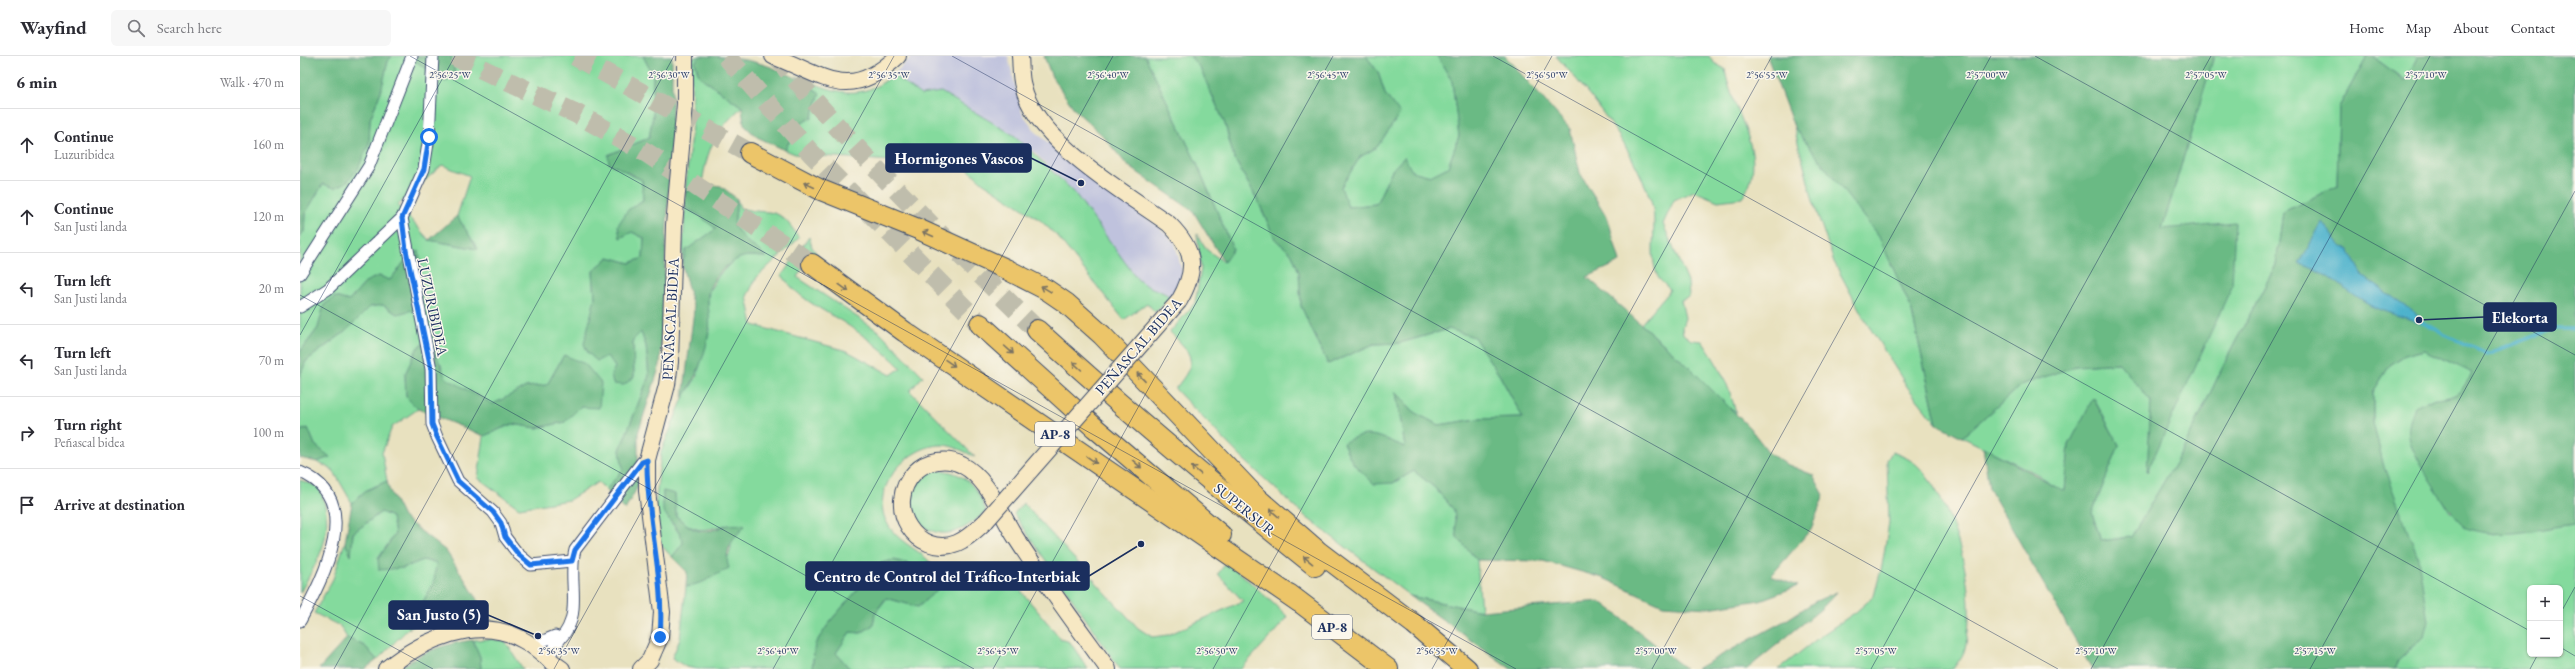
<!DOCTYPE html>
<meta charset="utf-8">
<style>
:root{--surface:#fff;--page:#f7f7f7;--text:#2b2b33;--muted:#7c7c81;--line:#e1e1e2}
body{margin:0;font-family:"EB Garamond",serif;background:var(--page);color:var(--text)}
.controls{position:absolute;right:12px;bottom:12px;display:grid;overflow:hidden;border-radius:6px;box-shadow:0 1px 3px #0004}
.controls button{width:36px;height:36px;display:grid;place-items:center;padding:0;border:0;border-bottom:1px solid var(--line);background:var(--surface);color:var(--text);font:20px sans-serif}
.stop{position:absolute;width:12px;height:12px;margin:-9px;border:3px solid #1a73e8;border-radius:50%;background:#fff}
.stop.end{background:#1a73e8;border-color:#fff;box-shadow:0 1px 4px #0008}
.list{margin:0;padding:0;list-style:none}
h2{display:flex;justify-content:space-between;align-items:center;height:52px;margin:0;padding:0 16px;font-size:17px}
h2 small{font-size:13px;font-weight:400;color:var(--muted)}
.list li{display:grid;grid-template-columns:26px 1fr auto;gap:12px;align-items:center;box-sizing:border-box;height:72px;padding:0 16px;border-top:1px solid var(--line)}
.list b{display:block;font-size:15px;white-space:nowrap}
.list p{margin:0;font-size:13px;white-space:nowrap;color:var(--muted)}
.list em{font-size:13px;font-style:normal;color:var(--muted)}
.icon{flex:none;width:22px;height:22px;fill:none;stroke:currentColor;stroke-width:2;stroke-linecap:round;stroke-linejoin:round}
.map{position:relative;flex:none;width:2275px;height:613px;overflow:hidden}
header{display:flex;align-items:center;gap:24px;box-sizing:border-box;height:56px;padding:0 20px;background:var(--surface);border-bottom:1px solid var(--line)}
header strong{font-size:19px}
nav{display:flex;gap:22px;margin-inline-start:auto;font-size:14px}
.search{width:280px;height:36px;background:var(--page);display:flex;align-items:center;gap:10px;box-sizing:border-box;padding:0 14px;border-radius:6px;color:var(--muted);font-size:15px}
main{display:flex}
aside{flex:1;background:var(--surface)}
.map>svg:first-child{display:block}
</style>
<header>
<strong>Wayfind</strong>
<div class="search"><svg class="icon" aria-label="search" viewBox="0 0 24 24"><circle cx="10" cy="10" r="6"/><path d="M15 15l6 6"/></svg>Search here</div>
<nav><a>Home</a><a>Map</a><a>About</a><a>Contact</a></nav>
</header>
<main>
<aside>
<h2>6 min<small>Walk · 470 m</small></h2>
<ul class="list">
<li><svg class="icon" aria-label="ahead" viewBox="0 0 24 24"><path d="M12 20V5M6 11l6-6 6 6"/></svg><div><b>Continue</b><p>Luzuribidea</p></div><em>160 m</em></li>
<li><svg class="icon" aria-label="ahead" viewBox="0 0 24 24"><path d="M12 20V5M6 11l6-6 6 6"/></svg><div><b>Continue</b><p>San Justi landa</p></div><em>120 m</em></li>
<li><svg class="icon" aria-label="left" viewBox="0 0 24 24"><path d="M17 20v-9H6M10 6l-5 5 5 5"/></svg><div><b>Turn left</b><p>San Justi landa</p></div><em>20 m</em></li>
<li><svg class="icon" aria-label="left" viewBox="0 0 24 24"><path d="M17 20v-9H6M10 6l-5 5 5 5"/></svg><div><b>Turn left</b><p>San Justi landa</p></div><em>70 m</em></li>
<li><svg class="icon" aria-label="right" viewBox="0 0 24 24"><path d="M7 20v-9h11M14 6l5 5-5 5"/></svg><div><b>Turn right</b><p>Peñascal bidea</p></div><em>100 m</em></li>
<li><svg class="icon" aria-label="arrive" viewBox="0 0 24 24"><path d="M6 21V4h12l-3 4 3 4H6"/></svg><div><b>Arrive at destination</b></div></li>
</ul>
</aside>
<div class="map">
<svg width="2275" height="613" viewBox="0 0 2275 613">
<rect width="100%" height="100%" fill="#fbf7ec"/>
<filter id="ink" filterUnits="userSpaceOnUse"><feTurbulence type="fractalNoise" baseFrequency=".025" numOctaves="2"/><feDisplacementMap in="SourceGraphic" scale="8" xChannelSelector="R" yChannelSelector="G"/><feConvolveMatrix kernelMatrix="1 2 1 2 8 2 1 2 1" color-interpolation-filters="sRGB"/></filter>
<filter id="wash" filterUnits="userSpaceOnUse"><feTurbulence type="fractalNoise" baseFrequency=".012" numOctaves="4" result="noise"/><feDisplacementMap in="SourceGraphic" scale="16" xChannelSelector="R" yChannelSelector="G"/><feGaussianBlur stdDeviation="0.9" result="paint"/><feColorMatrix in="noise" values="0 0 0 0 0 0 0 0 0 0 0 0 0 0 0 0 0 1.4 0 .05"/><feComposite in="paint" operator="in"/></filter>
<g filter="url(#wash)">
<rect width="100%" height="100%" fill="#e8e1bf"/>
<path fill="#bfc2dd" d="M612 0H708L722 57 737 77 775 110 859 171 875 187 882 216 881 224 872 242 863 236 846 231 838 224 774 136 734 96 641 36 621 39 593 19Z"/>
<g fill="#84da9d" stroke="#50847e" fill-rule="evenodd">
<path d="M92 0H108L123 9 155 17 151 0H343L353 19V60L349 82 308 99 328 118 342 124 343 144 328 154 332 176 344 182 343 202 330 207 309 201 293 215 295 242 291 263 307 300 315 311 334 321 333 284 341 276 346 290 349 320 320 394 323 413 306 434 298 426 269 444 219 452 178 422 184 380 212 368 237 372 265 366 280 351 264 299 247 329 226 331 193 349 145 322 141 308 118 291 105 318 106 341 118 353 92 371 82 397 87 425 65 435 52 447 33 414 17 406 29 401 15 389 8 372 0 375V320L6 305 46 275 70 251 83 249 97 258 111 225 105 205 90 224 79 220 67 225 49 245 35 241 24 249 18 272 0 296V180L4 176 5 158 23 127 69 88 70 63 81 35 88 5ZM142 109 170 120 157 160 178 193 129 184 98 149Z"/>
<path d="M400 0 395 6 399 20 442 51C415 75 407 93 402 128L385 137 392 68 391 2Z"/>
<path d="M845 0H890L900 12 925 68 934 102 958 145 975 183 992 198 999 216 1001 250 1028 308 1074 288 1100 287 1149 273 1174 281 1200 320 1223 362 1177 363 1139 369 1115 357 1096 336 1105 391 1093 427 1114 415 1135 432 1154 454 1157 481 1177 504 1181 555 1110 540 1006 461 940 400 875 333C898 305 894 300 870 276L895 247 901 213 897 178 907 194 924 206 933 193 897 108Z"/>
<path d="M1066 0H1137L1152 25 1159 80 1148 111 1131 120 1111 115 1104 102 1092 114 1076 148 1047 151 1041 131 1060 101 1077 91 1099 58 1085 38 1078 16Z"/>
<path d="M1256 0H1409L1414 7 1425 13C1431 57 1472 99 1442 142L1418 145 1394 135 1374 144 1363 168 1388 226 1389 241 1381 244 1385 262 1382 271 1383 278 1391 284 1402 285C1418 308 1430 330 1436 358L1385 307 1341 268 1370 234C1367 230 1360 225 1358 221 1347 197 1359 169 1351 145 1332 90 1294 42 1256 0Z"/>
<path d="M1914 0H2067L2039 51 2037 130 1983 156 1976 209 1928 300 1883 394 1831 481 1801 485 1792 457 1819 389 1794 343 1769 389 1765 436 1735 417 1662 381 1721 329 1776 310 1820 307 1851 345 1848 415 1862 173Z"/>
<path d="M2072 0H2118L2106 25Z"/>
<path d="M593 19 621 39 641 36 715 80 774 136 838 224C849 233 862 234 872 242L855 256 847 247 824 264 758 181 740 164 682 126 663 108 623 96 617 107 495 98 485 94 497 70 512 61 520 37 496 20C532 35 559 48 593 19Z"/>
<path d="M1494 71 1579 180 1611 252 1637 368 1608 332 1565 264 1534 206 1513 145Z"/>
<path d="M437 143 440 152C473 161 476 146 499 182L457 221 447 240 453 269 547 295 591 319 601 312C584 294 563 279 543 266 520 252 497 242 482 219L509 181 512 191 523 208 511 200 497 221 581 277 623 320 610 335 675 401C665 396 655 390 643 389 609 388 570 431 586 465 595 485 616 491 630 506L616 510 594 504 581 507 532 563 515 588 512 613H398L386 611 372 602 380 583 386 531C407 525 434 509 431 483 430 479 427 473 426 469 401 475 397 478 376 460L375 439 363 435C361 466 374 463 384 487L372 501 361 489 355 453 361 396 383 342 396 322 410 274 407 255 409 235 419 219 433 205 444 200 466 201 446 185 434 170Z"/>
<path d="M385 152 399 159 416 173 387 194 382 209Z"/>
<path d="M2124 294 2171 316C2161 343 2151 341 2125 345L2110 386 2150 456 2194 478 2275 468V613H2095L2100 603 2124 581 2073 366V336L2090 309 2105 299ZM2230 532H2260V598H2230Z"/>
<path d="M1592 396C1601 399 1612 404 1619 411 1656 451 1679 539 1665 592 1664 599 1657 607 1653 613H1479L1522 579 1556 556 1574 540 1582 510 1589 467 1587 404Z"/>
<path d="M638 414C665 416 677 430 686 455 664 476 644 486 617 467 604 442 606 420 638 414Z"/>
<path d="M0 424 19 431C37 475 21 498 0 537Z"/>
<path d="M723 447 838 572 852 581 868 579 943 545 918 518 927 505 988 561 941 613H820L714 458Z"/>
<path d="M81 456 92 461 95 478 78 503 103 512 123 504 137 507 134 526 108 573 77 604 65 590 47 582 40 570 14 557 33 523 45 486 51 499 53 477Z"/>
<path d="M650 522H710L761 583 770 586 788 613H550L536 597 550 576 561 577 573 569 575 557 587 542 618 551Z"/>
<path d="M190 583 205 585 223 613H181L180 601 173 584Z"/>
</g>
<g fill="#6bba84" stroke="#437471">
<path d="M0 0H92L88 5 81 35 70 63 69 88 58 113 47 126 35 132 23 128 5 158 4 176 0 180Z"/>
<path d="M108 0H151L155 17 146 26Z"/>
<path d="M343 0H372V69L360 309 338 377V430L325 454 306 434 323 413 320 394 349 320 346 290 341 276 333 284 334 321 324 329 313 328 311 319 315 311 307 300 297 305 288 297 284 288 295 242 293 215 309 201 330 207 343 202 344 182 332 176 320 182 318 169 328 154 343 144 342 124 309 107 308 99 349 82 353 60V19Z"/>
<path d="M400 0C447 0 481 10 520 37L512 61 497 70 485 94 457 81 444 69 442 51 399 20 395 6Z"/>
<path d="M744 0H845L897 108 933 193 924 206 893 155 827 109 802 79 775 54 752 21Z"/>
<path d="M890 0H1066L1078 16 1085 38 1100 58 1077 91 1060 101 1041 131 1048 151 1076 148 1092 114 1104 101 1112 115 1130 120 1148 111 1159 80 1152 25 1137 0H1205L1270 73 1280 117 1308 163 1320 206 1287 221 1385 307 1449 371 1470 398 1486 408 1513 419 1524 439 1511 473 1471 520 1498 530 1460 544 1408 552 1363 549 1303 522 1243 505 1177 504 1157 481 1154 454 1135 432 1114 415 1093 427 1074 428 1052 406 1043 387C1069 372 1079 381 1105 391L1096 336 1115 357 1139 369 1177 363 1223 362 1200 320 1174 281 1149 273 1100 287 1074 288 1028 308 1001 250 999 216 992 198 975 183 958 145 934 102 925 68 900 12Z"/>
<path d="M1467 0H1914L1862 173 1935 166 1932 230 1847 416 1851 345 1819 307 1776 310 1721 329 1662 381 1637 368 1611 252 1579 181 1494 71Z"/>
<path d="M2067 0H2072L2105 25 2118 0H2275V468C2242 472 2202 484 2169 473 2155 468 2114 401 2110 385 2106 372 2111 362 2115 350 2142 335 2158 353 2171 316L2124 294 2105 299 2090 309 2073 336V366L2084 411 2118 502 2128 565 2124 581 2100 603 2095 613H1792L1689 432 1683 391 1765 435 1769 389 1793 342 1819 389 1792 457 1801 485 1831 481 1883 394 1928 300 1976 209 1983 156 2037 130 2039 51Z"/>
<path d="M402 128 421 130 437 143 434 170 446 185 467 201C460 201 450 199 443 201 429 205 410 223 408 238 407 250 411 262 409 274 407 296 395 324 383 342L394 254 382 209 386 194 416 173 399 159 385 152V137Z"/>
<path d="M157 160 178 193 129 184Z"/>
<path d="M119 195 121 212 111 225 122 236 121 252 97 258 83 249 70 251 46 275 6 305 0 320V296L18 272 24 249 35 241 49 245 67 225 79 220 90 224 105 205Z"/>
<path d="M130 284 146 322 193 348 226 331 247 329 264 299 285 308 301 327 299 352 280 351 265 366 237 372 212 368 184 380 118 353 106 341 105 318 118 291Z"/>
<path d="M8 372 15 389 30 401 17 406 0 402V375Z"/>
<path d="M87 425 89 433 103 461 146 495 186 556 130 562 108 573 134 526 136 507 123 504 103 512 79 514 78 503 95 478 92 461 81 456 53 477 51 500 45 486 52 447 65 435Z"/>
<path d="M363 435 375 438 376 460C383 466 392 474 401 475 417 477 425 464 445 470 433 482 423 495 429 512L403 526 386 531 387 516 372 501 383 487 380 477 363 455Z"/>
<path d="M594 504 616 510 630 506 650 522 618 551 586 542 575 557 573 569 561 577 550 576 536 597 550 613H512L515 588 532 563 581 507Z"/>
<path d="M1537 536 1521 553 1447 613H1396L1488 563 1514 546Z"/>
<path d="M1110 540 1181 555 1300 545 1386 613H1211Z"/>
<path d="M47 582 65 590 77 604 65 613H19Z"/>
<path d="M173 584 180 601 181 613H99C122 595 144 588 173 584Z"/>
</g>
<path fill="#4db2cc" stroke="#347095" d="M2022 166 2039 187 2049 194 2064 221 2121 261 2118 266C2102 260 2085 257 2071 250 2043 235 2033 217 1999 208Z"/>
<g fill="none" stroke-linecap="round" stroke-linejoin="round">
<path stroke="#4db2cc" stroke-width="3.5" d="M2115 262 2143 278 2187 298 2253 273H2275"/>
</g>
</g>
<g filter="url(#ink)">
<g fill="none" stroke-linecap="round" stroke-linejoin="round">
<g stroke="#bfbdac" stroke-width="20" stroke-dasharray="20 10" stroke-linecap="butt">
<path d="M154 0 277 58 347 97 512 208"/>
<path d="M275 0 450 97"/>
<path d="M426 0 511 97 680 268"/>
<path d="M476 0C557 98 647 186 737 274"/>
</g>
<g stroke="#3a4a6d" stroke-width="13">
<g id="street">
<path d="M102 162 131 313 132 368 137 381 158 425 193 456 201 467 205 481 218 498 231 509 272 505"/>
<path d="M0 218 69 110 112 0"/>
<path d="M0 251 28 233 102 162 124 113 129 81 133 0"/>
<path d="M0 416C66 443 23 522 0 565"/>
<path d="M260 583C284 559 267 523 275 494L342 406 347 404"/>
<path d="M231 590 255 580 260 583 247 603 249 607"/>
</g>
</g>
<g stroke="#3a4a6d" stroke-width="18">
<g id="secondary">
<path d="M473 0C525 20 549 47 598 0"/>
<path d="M720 0C721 10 720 21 723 30 735 85 826 137 869 168 896 195 897 214 879 245"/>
<path d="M686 465C677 473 669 482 657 487 617 503 582 450 615 416 627 404 647 401 662 409 688 422 701 459 716 482 745 527 777 570 808 613"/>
<path d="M86 613C122 584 178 558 223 584 237 591 248 604 262 613"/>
<path d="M341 613 350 604 360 581 362 556 347 435V404L367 329 370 306 374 169 385 48V0"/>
</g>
</g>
<g stroke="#3a4a6d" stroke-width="22">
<g id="highway">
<path d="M450 97 521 134 618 173 706 213 747 234 766 247 802 279 957 442 1019 496 1114 568 1167 613"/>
<path d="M512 208 605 276 999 546"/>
<path d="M680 268 795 372 921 479"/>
<path d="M737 274C827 356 920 434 1015 510"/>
<path d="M989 538 1088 613"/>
</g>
</g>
<use href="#street" stroke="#fff" stroke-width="11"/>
<use href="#secondary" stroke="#f7e8c3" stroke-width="16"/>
<use href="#highway" stroke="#ecc569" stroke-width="20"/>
<g stroke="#3a4a6d" stroke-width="18" stroke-linecap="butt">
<path id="secondary-bridge" d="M686 465 879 245"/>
</g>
<use href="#secondary-bridge" stroke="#f7e8c3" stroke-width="16"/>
</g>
<defs><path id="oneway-shaft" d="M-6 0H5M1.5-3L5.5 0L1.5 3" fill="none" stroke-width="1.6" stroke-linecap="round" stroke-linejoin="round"/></defs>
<g stroke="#797263">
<use href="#oneway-shaft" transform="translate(509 129) rotate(-155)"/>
<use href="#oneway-shaft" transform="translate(628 178) rotate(-156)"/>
<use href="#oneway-shaft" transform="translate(544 232) rotate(36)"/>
<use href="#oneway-shaft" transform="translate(746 233) rotate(-149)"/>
<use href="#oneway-shaft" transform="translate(709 294) rotate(42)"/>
<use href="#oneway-shaft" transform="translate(650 307) rotate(34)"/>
<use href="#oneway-shaft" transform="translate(777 310) rotate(-138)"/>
<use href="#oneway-shaft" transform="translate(841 321) rotate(-133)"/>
<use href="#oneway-shaft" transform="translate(792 404) rotate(35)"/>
<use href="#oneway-shaft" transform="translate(837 408) rotate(41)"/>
<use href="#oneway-shaft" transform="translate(896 414) rotate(-140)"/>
<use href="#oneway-shaft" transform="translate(974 457) rotate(-139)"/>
<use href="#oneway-shaft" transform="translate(1008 504) rotate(-141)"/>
</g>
</g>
<g fill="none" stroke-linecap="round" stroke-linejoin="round" filter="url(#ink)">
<path stroke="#1a73e8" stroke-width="5" d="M129 81 124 113 102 162 106 194 131 313 132 368 137 381 158 425 193 456 201 467 205 481 218 498 231 509 272 505 275 494 342 406 347 404C346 463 365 522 360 581"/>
</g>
<path fill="none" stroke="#1b2f5e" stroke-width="1" stroke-opacity="0.45" d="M110 0 1216 613M652 0 1758 613M1193 0 2230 575M1735 0 2275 299M0 239 674 613M0 279 155 0M0 540 133 613M2260 558 2275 531M2260 591 2275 600M34 613 374 0M254 613 594 0M473 613 813 0M693 613 1033 0M913 613 1252 0M1132 613 1472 0M1352 613 1691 0M1571 613 1911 0M1791 613 2130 0M2010 613 2275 135M2230 613 2238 598"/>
<g text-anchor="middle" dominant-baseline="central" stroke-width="3" stroke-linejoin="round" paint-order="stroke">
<g fill="#fbf7ec" stroke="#5e6b89" stroke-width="1">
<rect x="735" y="366" width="40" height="24" rx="3"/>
<rect x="1012" y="559" width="40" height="24" rx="3"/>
</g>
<g font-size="14" font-weight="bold" fill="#1b2f5e">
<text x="755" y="378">AP-8</text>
<text x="1032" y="571">AP-8</text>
</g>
<g font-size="15" fill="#1b2f5e" stroke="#fbf7ec">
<text transform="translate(133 251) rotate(78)">LUZURIBIDEA</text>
<text transform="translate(370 263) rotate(-87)">PEÑASCAL BIDEA</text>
<text transform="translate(838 290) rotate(-49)">PEÑASCAL BIDEA</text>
<text transform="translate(945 453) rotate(39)">SUPERSUR</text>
</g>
</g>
<g font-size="10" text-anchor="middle" fill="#1b2f5e" stroke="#fbf7ec" stroke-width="3" stroke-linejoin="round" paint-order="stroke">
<text x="150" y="22">2°56'25"W</text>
<text x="369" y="22">2°56'30"W</text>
<text x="589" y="22">2°56'35"W</text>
<text x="808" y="22">2°56'40"W</text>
<text x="1028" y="22">2°56'45"W</text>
<text x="1247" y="22">2°56'50"W</text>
<text x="1467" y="22">2°56'55"W</text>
<text x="1687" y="22">2°57'00"W</text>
<text x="1906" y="22">2°57'05"W</text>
<text x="2126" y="22">2°57'10"W</text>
<text x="259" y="598">2°56'35"W</text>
<text x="478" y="598">2°56'40"W</text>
<text x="698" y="598">2°56'45"W</text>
<text x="917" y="598">2°56'50"W</text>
<text x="1137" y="598">2°56'55"W</text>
<text x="1356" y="598">2°57'00"W</text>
<text x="1576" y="598">2°57'05"W</text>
<text x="1796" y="598">2°57'10"W</text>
<text x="2015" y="598">2°57'15"W</text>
</g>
<path fill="none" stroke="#1b2f5e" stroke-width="1.5" d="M781 127L731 102M2119 264L2184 261M841 488L789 520M238 580L188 559"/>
<g fill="#1b2f5e" stroke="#fbf7ec" stroke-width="1.5">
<circle cx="781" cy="127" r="4"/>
<circle cx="2119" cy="264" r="4"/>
<circle cx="841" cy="488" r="4"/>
<circle cx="238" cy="580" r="4"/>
</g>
<g fill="#1b2f5e" stroke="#1b2f5e" stroke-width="1.5">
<rect x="586" y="88" width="145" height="28" rx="4"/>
<rect x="2184" y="247" width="72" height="28" rx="4"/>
<rect x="506" y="506" width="283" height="28" rx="4"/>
<rect x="89" y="545" width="99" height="28" rx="4"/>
</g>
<g font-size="16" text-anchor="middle" font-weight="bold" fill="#fff">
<text x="659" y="108">Hormigones Vascos</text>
<text x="2220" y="267">Elekorta</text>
<text x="647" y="526">Centro de Control del Tráfico-Interbiak</text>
<text x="139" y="564">San Justo (5)</text>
</g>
</svg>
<div class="controls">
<button>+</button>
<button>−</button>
</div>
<div class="stop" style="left:129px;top:81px"></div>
<div class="stop end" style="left:360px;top:581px"></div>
</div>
</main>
